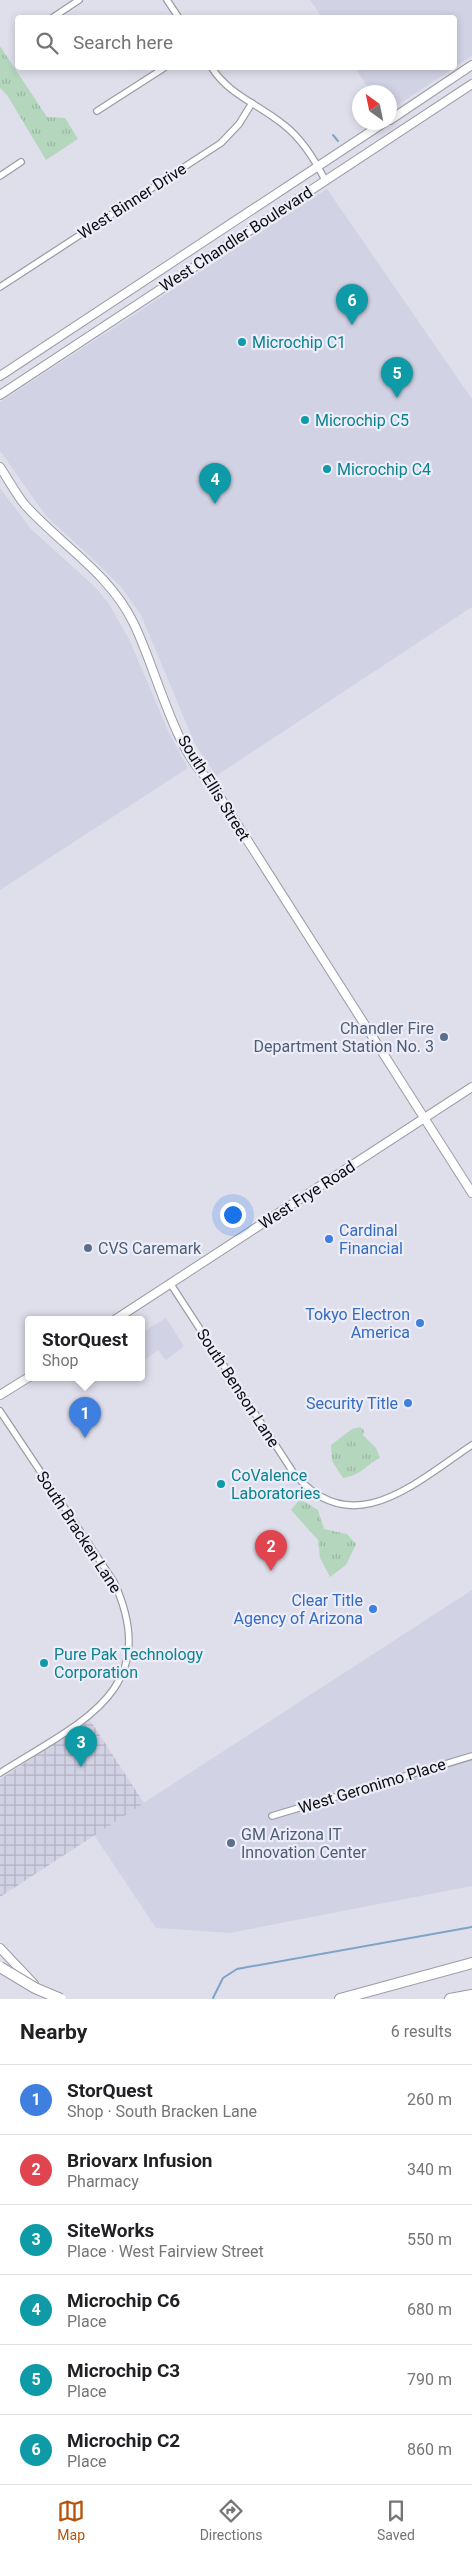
<!DOCTYPE html>
<meta charset="utf-8">
<style>
:root{--surface:#fff;--page:#f2f2f2;--text:#202124;--muted:#757577;--line:#e0e0e0;--accent:#b45309}
body{margin:0;font-family:Roboto,sans-serif;background:var(--page);color:var(--text)}
.compass{position:absolute;left:352px;top:85px;width:45px;height:45px;border-radius:50%;background:var(--surface);box-shadow:0 2px 8px #0003;rotate:327deg}
.you{position:absolute;left:232px;top:1214px;width:18px;height:18px;margin:-12px;border:4px solid #fff;border-radius:50%;background:#1a73e8;box-shadow:0 0 0 8px #1a73e833}
.badge{display:grid;place-items:center;width:32px;height:32px;border-radius:50%;background:var(--accent);color:#fff;font-size:16px;font-weight:700}
.pin{position:absolute;translate:-50% -41px;filter:drop-shadow(0 1px 2px #0008)}
.pin::after{content:'';position:absolute;top:26px;width:18px;height:15px;background:inherit;clip-path:polygon(0 0,100% 0,50% 100%)}
.popup{position:absolute;left:25px;top:1316px;width:120px;height:65px;box-sizing:border-box;display:grid;place-content:center;border-radius:5px;background:var(--surface);filter:drop-shadow(0 1px 4px #0005);font-size:16px;white-space:nowrap;color:var(--muted)}
.popup b{font-size:19px;color:var(--text)}
.popup::after{content:'';position:absolute;left:50%;top:100%;margin-left:-10px;border:10px solid transparent;border-top-color:var(--surface)}
.list{margin:0;padding:0;list-style:none}
h2{display:flex;justify-content:space-between;align-items:center;height:65px;margin:0;padding:0 20px;font-size:21px}
h2 small{font-size:16px;font-weight:400;color:var(--muted)}
.list li{display:grid;grid-template-columns:32px 1fr auto;gap:15px;align-items:center;box-sizing:border-box;height:70px;padding:0 20px;border-top:1px solid var(--line)}
.list b{display:block;font-size:19px;white-space:nowrap}
.list p{margin:0;font-size:16px;white-space:nowrap;color:var(--muted)}
.list em{font-size:16px;font-style:normal;color:var(--muted)}
.icon{flex:none;width:28px;height:28px;fill:none;stroke:currentColor;stroke-width:2;stroke-linecap:round;stroke-linejoin:round}
.map{position:relative;flex:none;width:472px;height:1999px;overflow:hidden}
.search{position:absolute;background:var(--surface);box-shadow:0 2px 8px #0003;left:15px;right:15px;top:15px;height:55px;display:flex;align-items:center;gap:12px;box-sizing:border-box;padding:0 18px;border-radius:5px;color:var(--muted);font-size:19px}
.sheet{height:485px;background:var(--surface)}
nav{display:flex;justify-content:space-around;align-items:center;box-sizing:border-box;height:70px;border-top:1px solid var(--line);background:var(--surface);font-size:14px;color:var(--muted)}
nav a{display:grid;justify-items:center;gap:2px}
nav .on{color:var(--accent)}
.map>svg:first-child{display:block}
</style>
<div class="map">
<svg width="472" height="1999" viewBox="0 0 472 1999">
<defs>
<pattern id="industrial-grid" width="8" height="8" patternUnits="userSpaceOnUse" patternTransform="scale(1.25)"><rect width="8" height="8" fill="#d2d2e5"/><path d="M0 4h8M4 0v8" fill="none" stroke="#b3b3c3"/></pattern>
<pattern id="park-tufts" width="24" height="20" patternUnits="userSpaceOnUse" patternTransform="scale(1.25)"><rect width="24" height="20" fill="#b4d6bd"/><path d="M3 7l-1-3M5 7V3M7 7l1-3M15 17l-1-3M17 17v-4M19 17l1-3" fill="none" stroke="#9ab6a1"/></pattern>
</defs>
<rect width="100%" height="100%" fill="#dfdfec"/>
<g fill="#d2d2e5">
<path d="M310 0H472V56L454 67V18L322 17Z"/>
<path d="M355 68H454L390 110V92H371Z"/>
<path d="M327 189 472 399V607L216 776 194 742 141 615 121 587 94 560 46 516 0 451V402Z"/>
<path d="M0 488 31 529 95 587 109 604 129 639 169 733 188 768 0 890Z"/>
<path d="M166 1318 184 1346 166 1360 158 1350 141 1363V1333Z"/>
<path d="M472 1590V1886L230 1933 156 1928 94 1835Z"/>
</g>
<path fill="url(#industrial-grid)" d="M90 1720 144 1803 0 1897V1779Z"/>
<g fill="url(#park-tufts)">
<path d="M0 46 47 117 65 118 78 139 46 160 7 95 0 88Z"/>
<path d="M360 1427 364 1430 363 1435 376 1448 380 1458C364 1466 362 1475 343 1478L332 1461 331 1445 352 1429Z"/>
<path d="M300 1499 318 1510 324 1529 347 1534 356 1544 346 1565 330 1577 320 1558 318 1540 291 1510Z"/>
</g>
<g fill="none" stroke-linecap="round" stroke-linejoin="round">
<g stroke="#7da4c7" stroke-width="2">
<path d="M333 135 338 141"/>
<path d="M213 1998 223 1978 237 1969 472 1927"/>
</g>
<g stroke="#9c9ca8" stroke-width="8">
<g id="street">
<path d="M167 0 179 18"/>
<path d="M52 18 79 0"/>
<path d="M212 68C229 95 260 105 284 125 302 139 315 160 325 180"/>
<path d="M97 111 164 68"/>
<path d="M0 176 21 162"/>
<path d="M0 287 221 143 239 124 252 103"/>
<path d="M170 1283 293 1472C351 1544 415 1483 472 1445"/>
<path d="M0 1411 114 1582C164 1692 78 1723 0 1773"/>
<path d="M272 1816 472 1756"/>
</g>
</g>
<g stroke="#9c9ca8" stroke-width="10">
<g id="secondary">
<path d="M390 120 472 65"/>
<path d="M0 376 385 122"/>
<path d="M0 395 472 84"/>
<path d="M0 467C8 479 16 494 25 505 61 545 109 573 133 622 155 665 174 750 209 780L472 1193"/>
<path d="M116 1319 472 1087"/>
<path d="M0 1395 29 1377"/>
<path d="M0 1948 34 1984"/>
</g>
</g>
<g stroke="#9c9ca8" stroke-width="12">
<g id="highway">
<path d="M340 1999 472 1963"/>
<path d="M450 1999 472 1995"/>
</g>
</g>
<use href="#street" stroke="#fff" stroke-width="5.5"/>
<use href="#secondary" stroke="#fff" stroke-width="8"/>
<use href="#highway" stroke="#fff" stroke-width="10"/>
<g stroke="#9c9ca8" stroke-width="12" stroke-linecap="butt">
<path id="highway-bridge" d="M0 1967 35 1988 61 1999"/>
</g>
<use href="#highway-bridge" stroke="#fff" stroke-width="10"/>
</g>
<g fill="#0f9aa8" stroke="#ecedf9" stroke-width="2">
<circle cx="242" cy="342" r="5"/>
<circle cx="305" cy="420" r="5"/>
<circle cx="327" cy="469" r="5"/>
<circle cx="221" cy="1484" r="5"/>
<circle cx="44" cy="1663" r="5"/>
</g>
<g fill="#5c6f8a" stroke="#ecedf9" stroke-width="2">
<circle cx="444" cy="1037" r="5"/>
<circle cx="88" cy="1248" r="5"/>
<circle cx="231" cy="1843" r="5"/>
</g>
<g fill="#3f7fe0" stroke="#ecedf9" stroke-width="2">
<circle cx="329" cy="1239" r="5"/>
<circle cx="420" cy="1323" r="5"/>
<circle cx="408" cy="1403" r="5"/>
<circle cx="373" cy="1609" r="5"/>
</g>
<g text-anchor="middle" dominant-baseline="central" stroke-width="4.5" stroke-linejoin="round" paint-order="stroke">
<g font-size="16" fill="#0c0c10" stroke="#ecedf9">
<text transform="translate(132 201) rotate(-33)">West Binner Drive</text>
<text transform="translate(236 239) rotate(-33)">West Chandler Boulevard</text>
<text transform="translate(214 788) rotate(58)">South Ellis Street</text>
<text transform="translate(307 1195) rotate(-33)">West Frye Road</text>
<text transform="translate(238 1388) rotate(57)">South Benson Lane</text>
<text transform="translate(79 1532) rotate(57)">South Bracken Lane</text>
<text transform="translate(372 1786) rotate(-17)">West Geronimo Place</text>
</g>
<g font-size="16" fill="#0d838f" stroke="#ecedf9" text-anchor="start">
<text x="252" y="342">Microchip C1</text>
<text x="315" y="420">Microchip C5</text>
<text x="337" y="469">Microchip C4</text>
<text x="231" y="1475">CoValence<tspan x="231" dy="18">Laboratories</tspan></text>
<text x="54" y="1654">Pure Pak Technology<tspan x="54" dy="18">Corporation</tspan></text>
</g>
<g font-size="16" fill="#4e5e75" stroke="#ecedf9" text-anchor="start">
<text x="434" y="1028" text-anchor="end">Chandler Fire<tspan x="434" dy="18">Department Station No. 3</tspan></text>
<text x="98" y="1248">CVS Caremark</text>
<text x="241" y="1834">GM Arizona IT<tspan x="241" dy="18">Innovation Center</tspan></text>
</g>
<g font-size="16" fill="#366cbe" stroke="#ecedf9" text-anchor="end">
<text x="339" y="1230" text-anchor="start">Cardinal<tspan x="339" dy="18">Financial</tspan></text>
<text x="410" y="1314">Tokyo Electron<tspan x="410" dy="18">America</tspan></text>
<text x="398" y="1403">Security Title</text>
<text x="363" y="1600">Clear Title<tspan x="363" dy="18">Agency of Arizona</tspan></text>
</g>
</g>
</svg>
<svg class="compass" viewBox="-18 -18 36 36"><path d="M0-13l5 13h-10z" fill="#e53935"/><path d="M0 13l5-13h-10z" fill="#757577"/></svg>
<div class="you"></div>
<div class="pin badge" style="left:85px;top:1438px;background:#3f7fe0">1</div>
<div class="popup"><b>StorQuest</b>Shop</div>
<div class="pin badge" style="left:271px;top:1571px;background:#e0444e">2</div>
<div class="pin badge" style="left:81px;top:1767px;background:#0f9aa8">3</div>
<div class="pin badge" style="left:215px;top:504px;background:#0f9aa8">4</div>
<div class="pin badge" style="left:397px;top:398px;background:#0f9aa8">5</div>
<div class="pin badge" style="left:352px;top:325px;background:#0f9aa8">6</div>
<div class="search"><svg class="icon" aria-label="search" viewBox="0 0 24 24"><circle cx="10" cy="10" r="6"/><path d="M15 15l6 6"/></svg>Search here</div>
</div>
<section class="sheet">
<h2>Nearby<small>6 results</small></h2>
<ul class="list">
<li><span class="badge" style="background:#3f7fe0">1</span><div><b>StorQuest</b><p>Shop · South Bracken Lane</p></div><em>260 m</em></li>
<li><span class="badge" style="background:#e0444e">2</span><div><b>Briovarx Infusion</b><p>Pharmacy</p></div><em>340 m</em></li>
<li><span class="badge" style="background:#0f9aa8">3</span><div><b>SiteWorks</b><p>Place · West Fairview Street</p></div><em>550 m</em></li>
<li><span class="badge" style="background:#0f9aa8">4</span><div><b>Microchip C6</b><p>Place</p></div><em>680 m</em></li>
<li><span class="badge" style="background:#0f9aa8">5</span><div><b>Microchip C3</b><p>Place</p></div><em>790 m</em></li>
<li><span class="badge" style="background:#0f9aa8">6</span><div><b>Microchip C2</b><p>Place</p></div><em>860 m</em></li>
</ul>
</section>
<nav>
<a class="on"><svg class="icon" aria-label="map" viewBox="0 0 24 24"><path d="M3 6l6-2 6 2 6-2v14l-6 2-6-2-6 2zM9 4v14M15 6v14"/></svg>Map</a>
<a><svg class="icon" aria-label="directions" viewBox="0 0 24 24"><path d="M12 3l9 9-9 9-9-9zM9 14v-3h6M13 9l2 2-2 2"/></svg>Directions</a>
<a><svg class="icon" aria-label="saved" viewBox="0 0 24 24"><path d="M7 4h10v16l-5-4-5 4z"/></svg>Saved</a>
</nav>
